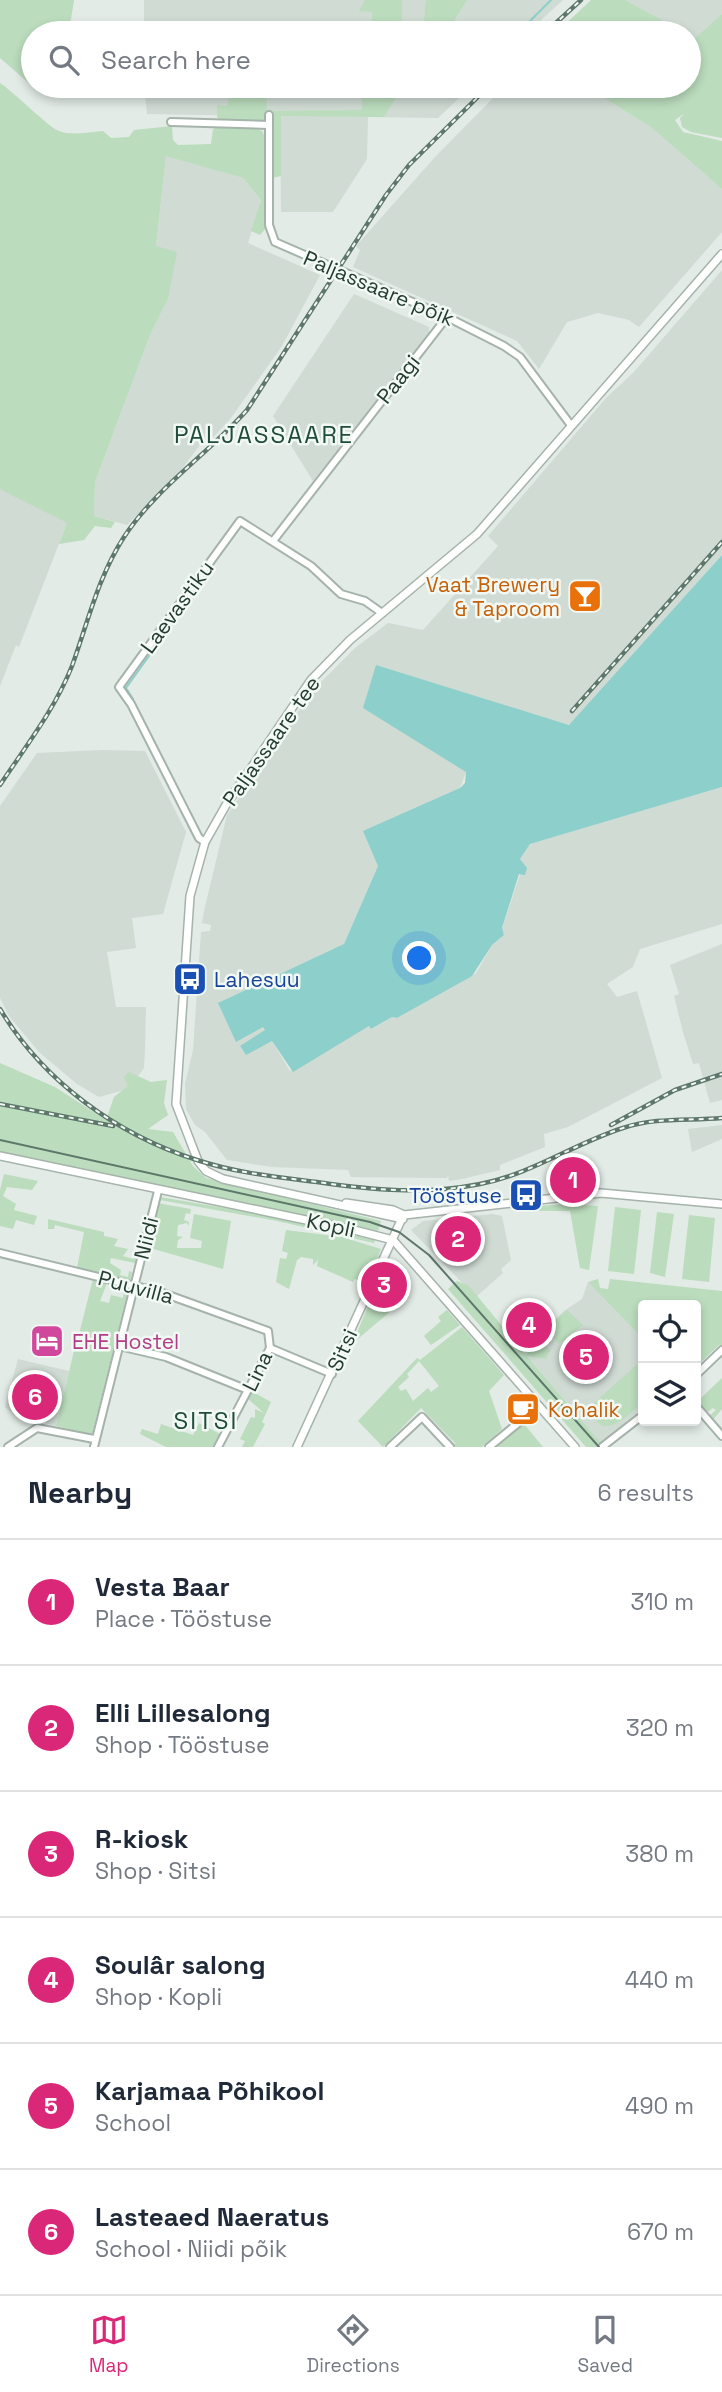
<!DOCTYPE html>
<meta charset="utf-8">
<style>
:root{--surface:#fff;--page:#f2f2f3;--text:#1f2937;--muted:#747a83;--line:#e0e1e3;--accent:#db2777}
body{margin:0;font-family:"Space Grotesk",sans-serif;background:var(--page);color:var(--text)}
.controls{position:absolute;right:21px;bottom:21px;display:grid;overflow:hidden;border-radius:7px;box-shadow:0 4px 10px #0003}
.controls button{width:63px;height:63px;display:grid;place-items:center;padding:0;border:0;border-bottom:2px solid var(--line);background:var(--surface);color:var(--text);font:35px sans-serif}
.you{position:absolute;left:420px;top:959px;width:24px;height:24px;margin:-18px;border:5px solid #fff;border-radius:50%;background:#1a73e8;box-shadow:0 0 0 10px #1a73e833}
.badge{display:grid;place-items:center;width:46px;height:46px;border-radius:50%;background:var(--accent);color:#fff;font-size:23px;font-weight:700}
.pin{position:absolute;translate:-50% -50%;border:4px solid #fff;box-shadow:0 2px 7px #0006}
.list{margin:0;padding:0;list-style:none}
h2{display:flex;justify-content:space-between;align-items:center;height:91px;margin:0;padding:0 28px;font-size:30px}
h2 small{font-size:23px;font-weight:400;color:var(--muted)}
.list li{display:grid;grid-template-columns:46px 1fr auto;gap:21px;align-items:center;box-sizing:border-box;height:126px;padding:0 28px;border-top:2px solid var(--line)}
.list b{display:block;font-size:26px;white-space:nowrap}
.list p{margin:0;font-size:23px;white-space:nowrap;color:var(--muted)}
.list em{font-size:23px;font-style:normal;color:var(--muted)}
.icon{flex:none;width:38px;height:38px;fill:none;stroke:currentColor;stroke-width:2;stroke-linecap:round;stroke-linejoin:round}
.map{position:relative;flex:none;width:722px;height:1447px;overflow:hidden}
.search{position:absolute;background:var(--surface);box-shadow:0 4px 10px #0003;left:21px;right:21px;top:21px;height:77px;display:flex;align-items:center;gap:18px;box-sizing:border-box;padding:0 24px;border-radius:38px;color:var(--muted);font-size:26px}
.sheet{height:847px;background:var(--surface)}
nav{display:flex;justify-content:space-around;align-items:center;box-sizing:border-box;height:98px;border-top:2px solid var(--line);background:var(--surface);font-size:19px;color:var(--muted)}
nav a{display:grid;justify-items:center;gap:4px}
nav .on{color:var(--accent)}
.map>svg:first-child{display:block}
</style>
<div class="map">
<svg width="722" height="1447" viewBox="0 0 722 1447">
<rect width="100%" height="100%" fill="#e2ebe5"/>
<g fill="#d0dbd4">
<path d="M144 0H563L527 33H144Z"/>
<path d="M625 0H722V14L695 38Z"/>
<path d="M144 86H472L438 118 368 117 367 159 333 212H281L280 116 147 114Z"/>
<path d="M505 86H586L652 128 722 189V232L639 327 629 320 598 313 567 322 539 369 517 341 353 267 360 250 356 246 436 156Z"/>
<path d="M166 155 243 178 261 200 248 243 320 275 282 346 231 418 207 444 203 441 178 474 127 525 94 516 95 482 150 335 168 299 156 247Z"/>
<path d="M722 270V555L570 725 535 716 466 772 460 788 378 866 344 944 236 1042 263 1026 266 1030 240 1047 246 1054 272 1041 290 1071 369 1026 372 1029 392 1017 397 1018 476 973 492 945 504 935 502 929 523 865 520 859 530 844 722 787V924L640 949 633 967 607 984 617 997 637 991 662 1078 568 1127 544 1134 545 1147 500 1165V1170L462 1179 449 1181 448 1175 447 1178H440L351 1177 348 1170 272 1167 227 1160 205 1132 195 1125 186 1109 185 1084 193 1050 201 932 210 931 211 925 202 923 204 911 227 815 313 690 355 648 388 623 423 630 498 546 488 536 606 398 633 373Z"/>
<path d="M354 294 429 327V333L313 481 273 416Z"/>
<path d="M0 486 2 490 67 523 19 647 16 645 0 686Z"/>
<path d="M103 750 145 751 186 832 163 914 132 918 136 948 107 952 116 1007H146L145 1049 144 1068 128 1089 99 1097 77 1084 39 1052 9 1016 0 998V806L37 753Z"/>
<path d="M722 944V1100L710 1103 699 1063 693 1064 683 1032 674 996 679 994 670 965Z"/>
<path d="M722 1125V1139L692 1152 688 1129Z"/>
<path d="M493 1214 502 1216 511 1260 501 1269 503 1273 476 1297 411 1230 423 1221Z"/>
<path d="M588 1282 643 1339V1407L601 1443 523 1351 564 1311 582 1299Z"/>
<path d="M18 1359 69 1371 56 1426 14 1415 5 1407Z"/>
</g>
<g fill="#bbdcbd" fill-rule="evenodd">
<path d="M0 0H74L71 19 65 33H33V86H42L39 92 0 58Z"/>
<path d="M365 0H402V33H368L372 30V12L359 11Z"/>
<path d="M426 0H467L446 33H423Z"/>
<path d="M591 0H625L686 33H556Z"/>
<path d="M722 14V138L691 132 682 127 680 118 685 113 675 120 683 132 722 141V189L652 128 603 97 610 86H689V35L695 38Z"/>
<path d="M346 25H360L364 33H183L188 30 345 33Z"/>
<path d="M0 83C14 92 49 128 59 131 73 136 89 132 103 131L111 138 129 137 134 130 172 126 173 140 178 145 211 144 213 129 218 127H251L262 131 266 139V228L260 235 251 231 261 200 243 178 166 156 156 246 177 252 168 299 150 335 95 482 94 516 115 522 111 528 95 526 84 540 59 544 67 523 1 490 0 486Z"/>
<path d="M376 86V94L389 95 390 86H403L384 117 281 116V176L272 178 273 111 362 110V90Z"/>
<path d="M261 88 267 93 266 120 221 121 217 117V105L227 106 231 89Z"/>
<path d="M0 1063 55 1087 106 1120 114 1097 128 1086 124 1077 129 1072 151 1082 167 1080 164 1103 168 1115 148 1129 173 1132 193 1166 206 1178 381 1221 378 1231 0 1152Z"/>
<path d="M4 1174 38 1181 32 1190 7 1187 3 1196 16 1204 14 1210 37 1216 34 1225 16 1220 13 1229 0 1226V1190Z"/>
<path d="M160 1197 278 1217 375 1240 374 1243 277 1221 160 1200Z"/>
<path d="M157 1203 191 1209 190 1214 186 1213 184 1220 189 1222V1226L187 1223 178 1225 177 1236 183 1237 178 1240 177 1248H201L202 1241 190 1238 194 1214 231 1221 223 1269 147 1247Z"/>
<path d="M566 1204 598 1206 589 1270 580 1268 570 1211H539V1206Z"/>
<path d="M615 1207 641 1210 634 1274 608 1271Z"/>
<path d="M657 1212 674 1214 665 1277 650 1273Z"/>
<path d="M689 1215 715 1218 709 1282 682 1279Z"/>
<path d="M48 1219 104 1232V1236L118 1239 114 1246 128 1249 123 1256 133 1259 136 1247 139 1248 135 1263 111 1258 110 1263 121 1270 120 1275 128 1277 129 1271 132 1272 130 1281 77 1268 84 1232 55 1225 54 1229H48Z"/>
<path d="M286 1230 342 1237 381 1249 376 1261 370 1262 361 1281 355 1279 353 1282 317 1266 318 1260 313 1265V1259L301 1257 297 1260 289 1289 276 1282 280 1258 286 1259 288 1253 282 1251Z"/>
<path d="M93 1279 107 1283 100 1301 109 1303 111 1295 123 1298 124 1291 112 1288 113 1284 128 1290 92 1435 56 1426 74 1351H79L80 1349 75 1350Z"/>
<path d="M598 1279 600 1288 608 1289 610 1279 722 1291V1346L719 1345 696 1367V1305H643V1339L588 1282Z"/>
<path d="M457 1281 469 1286 526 1355 534 1342 550 1349 546 1359 527 1356 601 1443 597 1447H586L448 1289Z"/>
<path d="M374 1291 395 1302 392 1310 353 1343Z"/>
<path d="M447 1310 460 1325 431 1345 424 1336 441 1321 438 1317Z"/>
<path d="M567 1310 583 1325 559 1344 546 1329Z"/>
<path d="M462 1327 504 1375 489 1391 502 1429 482 1447H453L455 1443 421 1408 383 1447 358 1421 417 1358 420 1360ZM419 1361 439 1386 431 1392 428 1388 413 1401 406 1389 401 1391 398 1387 409 1377 407 1374Z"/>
<path d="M641 1361 643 1402C632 1411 608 1439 595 1419 592 1413 593 1408 595 1402Z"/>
<path d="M261 1370 253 1392 271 1402 262 1422 265 1424 253 1447H242L245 1441 240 1439 251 1417 255 1418V1409L264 1413 248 1399Z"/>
<path d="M722 1378V1409L712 1421 708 1417 716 1410 713 1408 705 1414 696 1403V1393L701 1398Z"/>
<path d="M199 1423 220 1434 214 1447H166L140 1434 142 1429 158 1434 161 1424 193 1435Z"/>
<path d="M524 1424 543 1447H493Z"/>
</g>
<path fill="#8ccfcb" d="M722 555V787L530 844 520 859 527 868 525 875 519 874 502 928 504 935 492 945 472 976 397 1018 392 1017 371 1029 369 1026 293 1072 272 1041 246 1055 240 1046 265 1030 263 1027 236 1042 218 1003 344 944 378 866 363 831 460 788 465 783 466 772 363 708 376 665 569 725Z"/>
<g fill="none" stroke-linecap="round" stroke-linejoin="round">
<g stroke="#8ccfcb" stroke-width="2">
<path d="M522 33 529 22 551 0"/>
<path d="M133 699 126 688 192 596"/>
</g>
<g stroke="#a5b3ab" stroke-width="10">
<g id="minor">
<path d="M269 115V225L275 242 447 317 504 346 520 357 570 424"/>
<path d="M171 122 269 125"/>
<path d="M273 541 447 317"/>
<path d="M205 842 199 838 131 704 119 687 240 521 311 566 341 594 365 601 382 613"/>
<path d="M0 1253 160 1292 268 1331 270 1348 218 1447"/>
<path d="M119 1346 166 1357 248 1390"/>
<path d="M270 1348 332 1374"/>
<path d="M696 1375 722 1350"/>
<path d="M696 1406 722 1436"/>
<path d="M8 1447 37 1428 94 1439"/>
<path d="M94 1447 158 1191"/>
<path d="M390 1447 422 1417 450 1447"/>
<path d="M489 1447 539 1406"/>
<path d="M602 1447 643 1415"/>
</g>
</g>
<g stroke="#a5b3ab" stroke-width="10">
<g id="tertiary">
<path d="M0 1156 354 1230 393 1240 575 1447"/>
<path d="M346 1203 393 1210 404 1215"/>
<path d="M404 1215 601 1193 722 1204"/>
<path d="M403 1219 223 1179 206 1171 198 1161 176 1104 190 896 205 842 226 805 311 680 350 640 477 534 722 254"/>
<path d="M297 1447 403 1216"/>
</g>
</g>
<use href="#minor" stroke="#fff" stroke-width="6"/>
<use href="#tertiary" stroke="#fff" stroke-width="7"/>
<path stroke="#5d776b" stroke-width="2" d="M0 1140 370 1222 399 1232 429 1255 599 1447"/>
<g stroke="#5d776b" stroke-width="4.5">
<g id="rail">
<path d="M545 33 581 0"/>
<path d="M572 711 722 542"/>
<path d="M0 785C26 746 55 709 72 666 88 622 98 577 124 537 156 488 208 454 247 410L386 195 409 165 489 86"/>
<path d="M0 1009C43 1081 117 1135 197 1160 236 1173 277 1177 317 1182 372 1190 425 1195 480 1184 532 1174 573 1144 623 1128 656 1117 688 1121 722 1118"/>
<path d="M0 1104 113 1126"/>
<path d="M611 1125 675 1090 722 1074"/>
</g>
</g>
<use href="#rail" stroke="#f2f8f4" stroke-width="2" stroke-dasharray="5" stroke-linecap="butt"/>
</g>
<defs>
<g id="bar-square" transform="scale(1.75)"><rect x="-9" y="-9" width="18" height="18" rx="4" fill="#e8710a" stroke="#f2f8f4"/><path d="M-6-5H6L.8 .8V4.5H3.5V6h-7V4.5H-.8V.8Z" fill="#fff"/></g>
<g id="bus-square" transform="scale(1.75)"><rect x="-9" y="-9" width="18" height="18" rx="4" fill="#1a4fb4" stroke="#f2f8f4"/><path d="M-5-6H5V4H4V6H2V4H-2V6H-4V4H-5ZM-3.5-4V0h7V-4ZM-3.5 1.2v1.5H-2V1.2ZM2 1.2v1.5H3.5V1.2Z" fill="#fff"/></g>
<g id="hotel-square" transform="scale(1.75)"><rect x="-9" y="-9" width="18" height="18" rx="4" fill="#d1479c" stroke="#f2f8f4"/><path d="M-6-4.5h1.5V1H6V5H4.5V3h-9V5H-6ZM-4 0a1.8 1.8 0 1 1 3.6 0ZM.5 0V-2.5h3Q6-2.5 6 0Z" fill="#fff"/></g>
<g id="cafe-square" transform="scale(1.75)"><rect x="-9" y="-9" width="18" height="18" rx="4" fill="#e8710a" stroke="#f2f8f4"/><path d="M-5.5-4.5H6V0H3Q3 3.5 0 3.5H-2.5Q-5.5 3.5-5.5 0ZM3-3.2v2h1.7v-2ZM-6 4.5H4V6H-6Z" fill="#fff"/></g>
</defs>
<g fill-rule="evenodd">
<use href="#bar-square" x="585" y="596"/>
<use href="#bus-square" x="190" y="979"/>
<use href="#bus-square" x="526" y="1195"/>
<use href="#hotel-square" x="47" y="1341"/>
<use href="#cafe-square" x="523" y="1409"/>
</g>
<g text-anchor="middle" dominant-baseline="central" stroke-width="5" stroke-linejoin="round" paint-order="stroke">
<g font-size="21" fill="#233c30" stroke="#f2f8f4">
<text transform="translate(379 288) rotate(23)">Paljassaare põik</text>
<text transform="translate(398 379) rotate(-52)">Paagi</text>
<text transform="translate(177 607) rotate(-54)">Laevastiku</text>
<text transform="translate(271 741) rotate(-55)">Paljassaare tee</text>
<text transform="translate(331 1225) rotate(12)">Kopli</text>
<text transform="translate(146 1238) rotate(-76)">Niidi</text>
<text transform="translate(136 1287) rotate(15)">Puuvilla</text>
<text transform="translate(342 1350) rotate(-66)">Sitsi</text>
<text transform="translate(257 1371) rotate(-64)">Lina</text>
</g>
<g font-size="21" fill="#c56008" stroke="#f2f8f4" text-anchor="end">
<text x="560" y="584">Vaat Brewery<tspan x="560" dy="24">&amp; Taproom</tspan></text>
<text x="548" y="1409" text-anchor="start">Kohalik</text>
</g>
<g font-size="21" fill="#164399" stroke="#f2f8f4" text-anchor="start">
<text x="214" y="979">Lahesuu</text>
<text x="502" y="1195" text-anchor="end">Tööstuse</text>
</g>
<g font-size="21" fill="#b23c85" stroke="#f2f8f4" text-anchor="start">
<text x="72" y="1341">EHE Hostel</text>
</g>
<g font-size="24" letter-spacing="2" fill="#1f4d39" stroke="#f2f8f4">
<text x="264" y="434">PALJASSAARE</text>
<text x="206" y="1420">SITSI</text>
</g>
</g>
</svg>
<div class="controls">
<button><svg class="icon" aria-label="locate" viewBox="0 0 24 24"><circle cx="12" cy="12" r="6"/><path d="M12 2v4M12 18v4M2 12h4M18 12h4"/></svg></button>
<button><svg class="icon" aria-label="layers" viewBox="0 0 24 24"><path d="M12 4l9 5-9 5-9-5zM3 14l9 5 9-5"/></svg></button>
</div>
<div class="you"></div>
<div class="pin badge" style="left:573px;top:1180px">1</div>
<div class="pin badge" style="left:458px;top:1239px">2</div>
<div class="pin badge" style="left:384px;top:1285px">3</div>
<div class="pin badge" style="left:529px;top:1325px">4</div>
<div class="pin badge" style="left:586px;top:1357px">5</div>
<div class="pin badge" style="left:35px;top:1397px">6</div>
<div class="search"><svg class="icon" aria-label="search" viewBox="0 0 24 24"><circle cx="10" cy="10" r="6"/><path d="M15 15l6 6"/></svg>Search here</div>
</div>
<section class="sheet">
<h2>Nearby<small>6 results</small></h2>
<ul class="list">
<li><span class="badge">1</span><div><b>Vesta Baar</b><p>Place · Tööstuse</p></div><em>310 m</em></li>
<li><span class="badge">2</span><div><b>Elli Lillesalong</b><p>Shop · Tööstuse</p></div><em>320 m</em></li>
<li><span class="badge">3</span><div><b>R-kiosk</b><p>Shop · Sitsi</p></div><em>380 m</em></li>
<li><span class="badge">4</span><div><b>Soulâr salong</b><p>Shop · Kopli</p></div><em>440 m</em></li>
<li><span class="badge">5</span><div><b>Karjamaa Põhikool</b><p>School</p></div><em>490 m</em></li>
<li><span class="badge">6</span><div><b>Lasteaed Naeratus</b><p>School · Niidi põik</p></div><em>670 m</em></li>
</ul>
</section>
<nav>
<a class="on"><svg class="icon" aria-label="map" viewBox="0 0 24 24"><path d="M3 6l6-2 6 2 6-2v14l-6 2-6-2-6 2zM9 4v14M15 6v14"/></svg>Map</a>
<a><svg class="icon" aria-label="directions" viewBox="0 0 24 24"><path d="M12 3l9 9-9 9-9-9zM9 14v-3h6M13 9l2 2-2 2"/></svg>Directions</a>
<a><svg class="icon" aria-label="saved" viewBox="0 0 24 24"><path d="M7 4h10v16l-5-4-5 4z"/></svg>Saved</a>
</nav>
